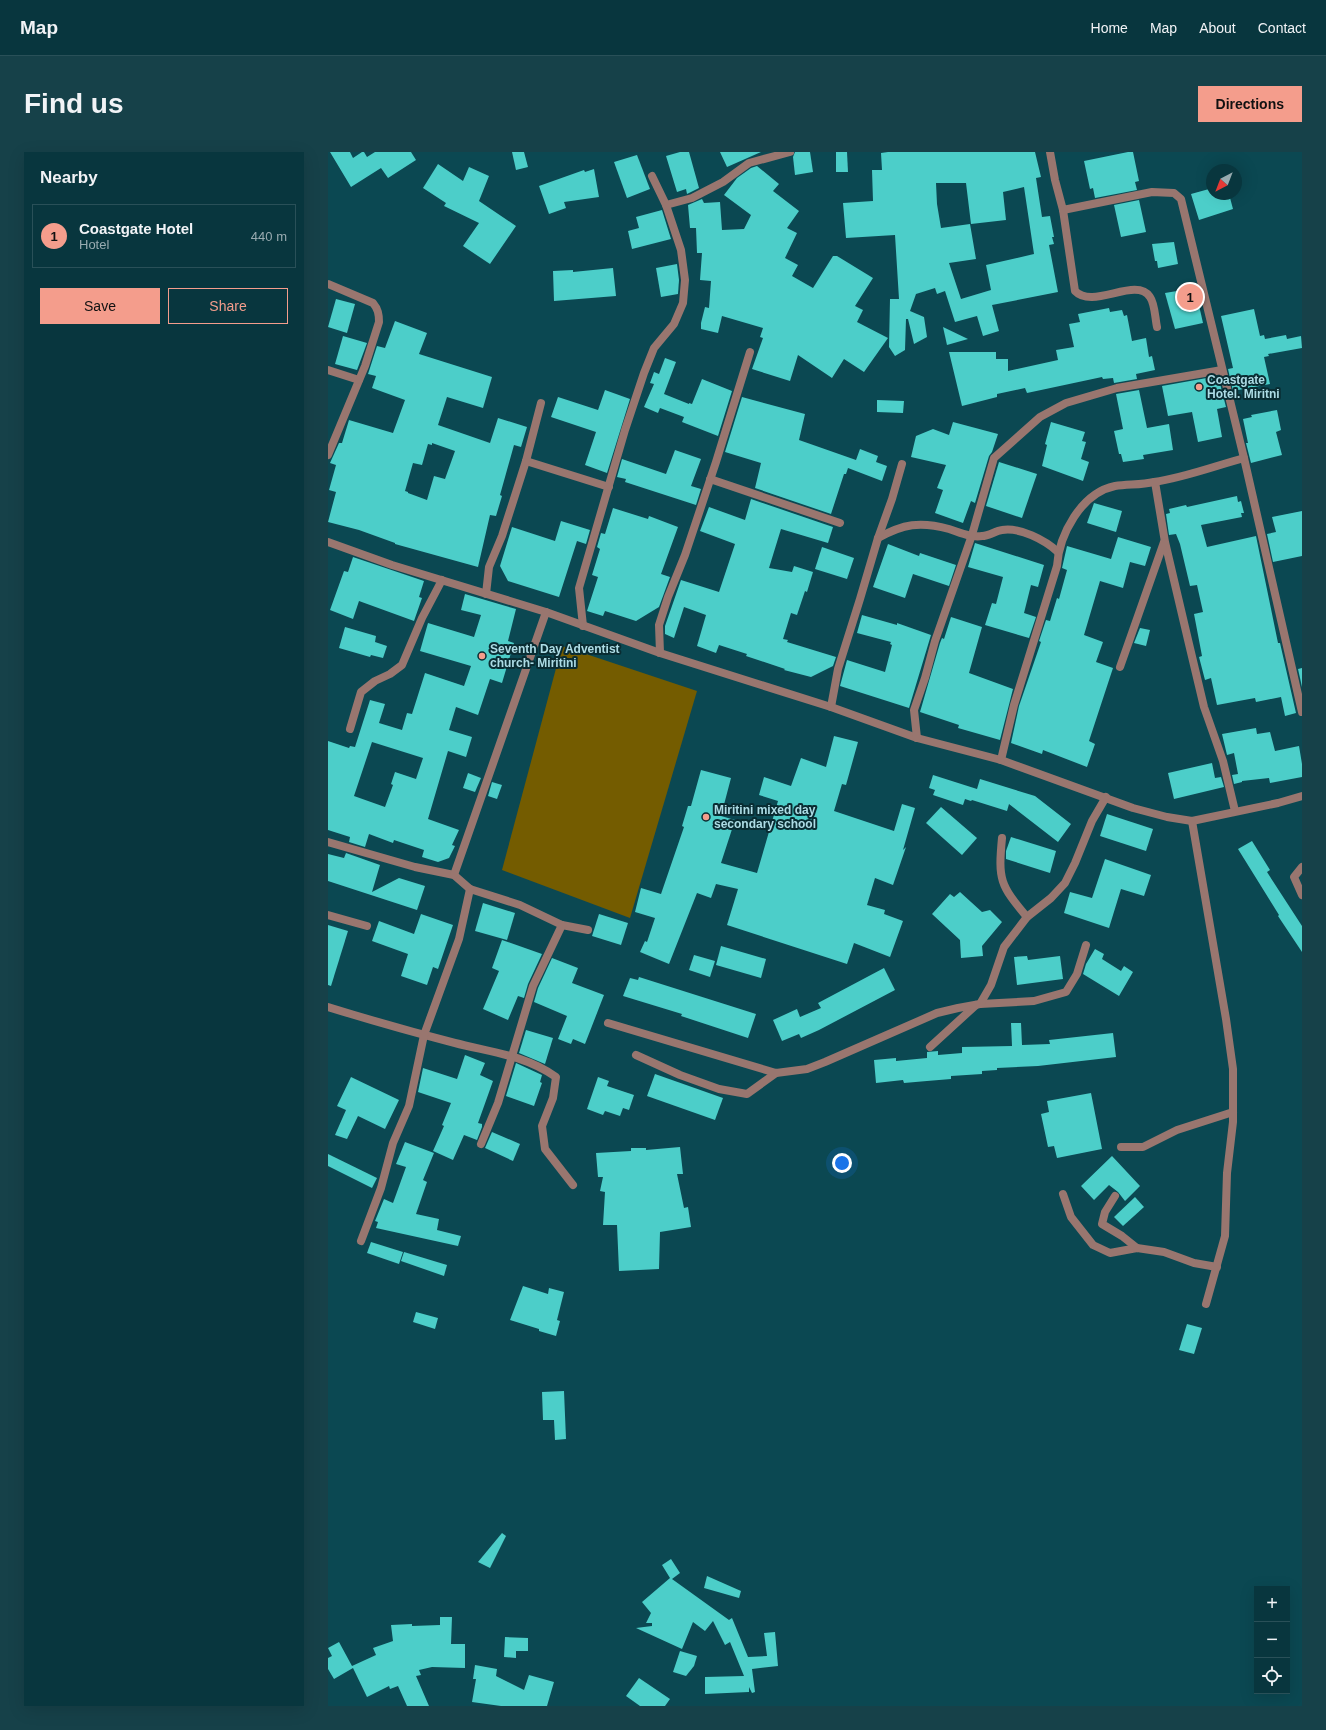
<!DOCTYPE html>
<meta charset="utf-8">
<style>
:root{--surface:#08363e;--page:#164149;--text:#f1f3f6;--muted:#98abb0;--line:#295058;--accent:#f49d8c}
body{margin:0;font-family:Helvetica,sans-serif;background:var(--page);color:var(--text)}
.controls{position:absolute;right:12px;bottom:12px;display:grid;overflow:hidden;border-radius:0px;box-shadow:0 4px 16px #0002}
.controls button{width:36px;height:36px;display:grid;place-items:center;padding:0;border:0;border-bottom:1px solid var(--line);background:var(--surface);color:var(--text);font:20px sans-serif}
.compass{position:absolute;left:878px;top:12px;width:36px;height:36px;border-radius:50%;background:var(--surface);box-shadow:0 4px 16px #0002;rotate:222deg}
.you{position:absolute;left:514px;top:1011px;width:14px;height:14px;margin:-10px;border:3px solid #fff;border-radius:50%;background:#1a73e8;box-shadow:0 0 0 6px #1a73e833}
.badge{display:grid;place-items:center;width:26px;height:26px;border-radius:50%;background:var(--accent);color:#111;font-size:13px;font-weight:700}
.pin{position:absolute;translate:-50% -50%;border:2px solid #fff;box-shadow:0 1px 4px #0006}
.list{margin:0;padding:0;list-style:none}
h2{display:flex;justify-content:space-between;align-items:center;height:52px;margin:0;padding:0 16px;font-size:17px}
h2 small{font-size:13px;font-weight:400;color:var(--muted)}
.list li{display:grid;grid-template-columns:26px 1fr auto;gap:12px;align-items:center;box-sizing:border-box;height:64px;margin:0 8px 8px;padding:0 8px;border:1px solid var(--line);border-radius:0px}
.list b{display:block;font-size:15px;white-space:nowrap}
.list p{margin:0;font-size:13px;white-space:nowrap;color:var(--muted)}
.list em{font-size:13px;font-style:normal;color:var(--muted)}
.actions{display:flex;gap:8px;padding:12px 16px}
.actions a{flex:1;padding:9px 0;border:1px solid var(--accent);border-radius:0px;text-align:center;font-size:14px;color:var(--accent)}
.actions .main{background:var(--accent);color:#111}
.icon{flex:none;width:22px;height:22px;fill:none;stroke:currentColor;stroke-width:2;stroke-linecap:round;stroke-linejoin:round}
.map{position:relative;flex:none;width:974px;height:1554px;overflow:hidden;border-radius:0px}
header{display:flex;align-items:center;gap:24px;box-sizing:border-box;height:56px;padding:0 20px;background:var(--surface);border-bottom:1px solid var(--line)}
header strong{font-size:19px}
nav{display:flex;gap:22px;margin-inline-start:auto;font-size:14px}
.intro{display:flex;align-items:center;justify-content:space-between;box-sizing:border-box;height:96px;padding:0 24px}
h1{margin:0;font-size:28px}
.button{padding:10px 18px;border-radius:0px;background:var(--accent);color:#111;font-size:14px;font-weight:700}
main{display:flex;gap:24px;padding:0 24px}
aside{flex:1;background:var(--surface);border-radius:0px;box-shadow:0 4px 16px #0002}
.map>svg:first-child{display:block}
</style>
<header>
<strong>Map</strong>
<nav><a>Home</a><a>Map</a><a>About</a><a>Contact</a></nav>
</header>
<div class="intro"><h1>Find us</h1><a class="button">Directions</a></div>
<main>
<aside>
<h2>Nearby<small></small></h2>
<ul class="list">
<li><span class="badge">1</span><div><b>Coastgate Hotel</b><p>Hotel</p></div><em>440 m</em></li>
</ul>
<div class="actions"><a class="main">Save</a><a>Share</a></div>
</aside>
<div class="map">
<svg width="974" height="1554" viewBox="0 0 974 1554">
<rect width="100%" height="100%" fill="#0b4852"/>
<path fill="#745c00" d="M234 494 369 539 302 766 174 718Z"/>
<g fill="#4ccec9" fill-rule="evenodd">
<path d="M2 0H22L25 6 34 0H36L39 5 47 0H83L88 8 60 26 53 16 23 35Z"/>
<path d="M184 0H196L200 15 188 18Z"/>
<path d="M352 0H361L371 36 359 42 358 37 349 40 338 4Z"/>
<path d="M392 0H433L399 15Z"/>
<path d="M467 0H482L485 20 467 23 465 5Z"/>
<path d="M508 0H519L520 20H508Z"/>
<path d="M560 0H707L713 25 708 26 714 65 722 64 726 85H724L726 92 721 93 730 140 664 153 671 179 655 184 649 164 627 170 617 139 609 142 607 136 588 142 582 159 596 165 599 185 586 192 580 167H578L577 198 567 204 561 195 562 147H571L567 83 518 86 515 51 545 49 544 18H554L553 1ZM608 31H638L643 72 678 68 675 40 696 35 706 102 658 113 663 138 633 147 621 111 648 107 642 72 613 76 609 52Z"/>
<path d="M800 0H805L811 29 807 30 809 38 767 46 765 36 762 37 756 9Z"/>
<path d="M309 3 322 37 299 46 286 10Z"/>
<path d="M110 12 135 29 141 15 161 24 151 49 188 74 162 112 135 94 151 71 116 54 118 51 95 36Z"/>
<path d="M429 14 451 32 445 39 471 59 459 76 469 81 457 106 470 113 464 124 485 136 505 104H509L545 126 527 154 535 158 529 170 560 186 536 220 516 207 504 226 470 203 462 229 424 217 435 186 432 185 435 176 394 164 390 181 373 177V171L377 155 381 156 383 129 372 128 374 101H369L368 76H362L360 53 374 47 376 51 392 50 394 78 416 77 423 63 396 43 409 26 423 16Z"/>
<path d="M266 17 271 45 236 50 238 56 221 62 211 34 256 18 257 20Z"/>
<path d="M881 37 883 42H901L905 57 871 68 863 42Z"/>
<path d="M811 48 818 80 793 85 786 53Z"/>
<path d="M334 58 343 87 304 97 300 79 311 76 308 65Z"/>
<path d="M846 90 850 112 830 116 829 109H827L824 92Z"/>
<path d="M349 112 351 128 350 142 333 145 328 116Z"/>
<path d="M285 116 288 144 226 149 225 119 245 118V120Z"/>
<path d="M855 138 870 149 875 171 847 177 837 141Z"/>
<path d="M8 147 27 152 19 181 0 175Z"/>
<path d="M781 156 782 160 794 158 796 164 799 163 804 189 818 186 821 205 824 204 827 218 808 222 809 227 786 231 785 226 775 227 774 225 699 241 697 236 669 242V245L634 254 621 200H668V207H680V219L730 208 728 198 746 195 741 172 752 170 750 162Z"/>
<path d="M926 157 932 184 936 183 937 187 958 183 959 187 973 184 974 196 940 202 941 204 936 205 942 232 905 239 900 217 905 216 893 164Z"/>
<path d="M67 169 99 181 91 202 164 225 155 256 119 245 110 273 162 291 170 266 199 275 193 295 186 293 172 343 174 344 168 364 162 363 150 415 67 392V391L31 378 0 370 8 340 1 338 8 313 2 311 11 291H14L21 268 65 281 77 248 44 236 48 224 40 222 49 194 57 196ZM104 291 127 299 117 327 106 324 99 348 80 341V340L77 339 85 311 94 313 100 292 104 293Z"/>
<path d="M615 175 640 187 619 193Z"/>
<path d="M15 184 39 191 29 218 7 212Z"/>
<path d="M337 206 348 210 336 242 361 252V251L364 252 374 227 404 239 390 284 354 270 356 265 332 256 330 261 316 255 326 232 322 231 326 220 331 222Z"/>
<path d="M890 224 898 255 889 257 894 285 870 290 864 260 840 264 834 234Z"/>
<path d="M277 238 302 247 279 321 257 313 268 280 223 265 230 245 270 258Z"/>
<path d="M811 238 819 276 841 272 845 298 815 303 816 307 795 310 793 302H791L786 279 795 277 788 242Z"/>
<path d="M414 245 477 262 471 288 528 308 532 297 550 304 548 310 559 314 554 329 520 316 518 322H516L503 362 427 336 433 311 397 300Z"/>
<path d="M549 248 576 249 575 261 549 260Z"/>
<path d="M949 258 953 278 948 280 954 303 923 311 918 291H920L915 267 924 265 923 263Z"/>
<path d="M625 270 670 282 664 300 661 304 647 351 643 349 635 371 607 361 615 338 609 336 618 313 583 305 588 284 605 277 621 283Z"/>
<path d="M723 270 757 280 754 289 758 290 753 307 761 310 755 329 714 314 719 293 717 292Z"/>
<path d="M347 298 373 307 363 334 373 337 368 353 297 330 298 327 289 325 294 307 338 322Z"/>
<path d="M671 310 709 322 694 366 658 354Z"/>
<path d="M909 344 910 350 913 349 916 361H913L914 365 873 373 879 395 928 384 950 491H952L968 561 957 564 953 545 928 550 927 546 889 553 883 526 877 528 871 505 874 504 866 462 875 460 869 433 862 434 852 392 848 382 841 383 838 362 842 361 841 357 858 353 859 355Z"/>
<path d="M423 347 505 375 500 391 453 377 441 416 464 420 466 414 485 420 479 440 477 439 469 463 463 461 455 487 460 488 459 490 508 505 505 514 483 525 456 518 457 517 418 504 419 502 391 493 388 501 369 494 378 463 356 455 346 486 337 482V474L353 428 391 440 407 392 372 379 381 355 417 368Z"/>
<path d="M766 351 794 359 788 380 759 371Z"/>
<path d="M285 356 320 367 321 364 350 375 333 422 342 425 331 455 308 469 277 459 275 464 259 459 270 425 264 423 272 397 269 395 273 381 277 382Z"/>
<path d="M974 359V404L945 410 939 382 948 380 944 365Z"/>
<path d="M233 369 262 378 258 392 249 389 231 445 180 429 172 414 184 375 227 389Z"/>
<path d="M790 385 823 395 817 414 802 410 795 436 772 429 756 483 775 490 768 510 785 516 761 589 767 592 759 615 715 598 714 602 683 591 691 554 713 490 711 489 718 468 722 469 729 446 731 447 739 418 734 416 739 394 783 407Z"/>
<path d="M647 391 716 413 710 435 703 433 696 461 708 465 701 486 657 473 664 451 668 452 675 425 640 415Z"/>
<path d="M560 392 591 404 592 401 628 413 621 434 585 422 577 446 545 435Z"/>
<path d="M494 395 526 406 519 427 487 417Z"/>
<path d="M25 405 96 429 91 445 94 446 86 469 31 449 25 467 2 458 16 419 20 420Z"/>
<path d="M137 442 188 457 180 489 186 491 174 531 162 527 150 563 128 555 121 578 144 585 138 605 120 599 100 667 131 678 124 693 127 694 121 706 110 710 94 705 96 698 66 688 65 691 41 682 37 695 21 690 22 685 0 678V589L21 596 22 594 27 595 42 548 57 552 51 571 74 578 79 561 84 562 97 521 136 534 143 514 92 499 100 471 146 485 153 463 133 458ZM44 590 95 606 88 627 67 620 63 632 65 633 57 655 26 644Z"/>
<path d="M534 463 569 473V471L603 483 581 556 512 534 519 508 557 520 564 493 562 492 563 490 529 481Z"/>
<path d="M623 465 654 475 641 521 685 537 672 588 630 576 631 573 592 560 612 491 614 486 616 487Z"/>
<path d="M17 475 48 484 47 490 59 494 55 506 43 503 42 505 11 496Z"/>
<path d="M812 476 822 478 818 494 806 491Z"/>
<path d="M974 516V535L970 517Z"/>
<path d="M928 576 929 582 942 580 947 599 971 594 974 612V625L942 631 941 626 914 629V630L906 632 904 623 910 622 906 601 899 603 894 582Z"/>
<path d="M506 584 530 590 518 633 514 632 506 659 566 679 574 652 587 656 575 698 578 695 565 733 547 726 539 753 557 758 556 762 575 769 562 805 526 791 519 812 399 773 410 737 388 732 383 746 369 741 341 812 312 800 317 789 319 790 327 766 307 760 313 736 333 742 356 675 354 674 360 654H363L373 618 403 626 393 664 407 668 393 711 429 721 450 649 431 643 436 625 463 634 473 606 498 615Z"/>
<path d="M884 611 887 626 893 625 896 635 846 647 840 621Z"/>
<path d="M140 621 153 626 147 640 135 636Z"/>
<path d="M605 623 649 637 652 627 707 644 743 672 730 690 681 652 679 659 644 648 643 649 637 647 635 653 605 643 607 638 601 636Z"/>
<path d="M164 630 174 633 169 647 160 644Z"/>
<path d="M613 655 649 686 634 703 598 671Z"/>
<path d="M779 662 825 677 818 699 772 684Z"/>
<path d="M683 685 728 699 722 721 678 707V699Z"/>
<path d="M924 689 942 718 939 720 974 774V800L950 764 951 763 910 697Z"/>
<path d="M18 701 52 713 44 740 71 726 97 734 89 758 0 729V702L16 706Z"/>
<path d="M777 707 823 723 816 744 793 737 781 776 736 761 742 740 764 746Z"/>
<path d="M632 740 654 760 662 758 674 770 654 794 655 804 633 806 632 788 604 762 622 742 626 745Z"/>
<path d="M155 751 187 761 179 788 147 779Z"/>
<path d="M93 762 125 773 110 817 105 815 99 833 73 824 80 802 44 789 51 769 86 782Z"/>
<path d="M271 762 300 771 293 793 264 784Z"/>
<path d="M0 773 20 779 3 834 0 833Z"/>
<path d="M174 788 214 802 200 832 196 846 190 844 180 868 155 857 171 819 164 816Z"/>
<path d="M393 794 438 807 433 826 388 813Z"/>
<path d="M767 797 776 802 774 807 793 819 796 814 805 820 791 844 755 822 758 812Z"/>
<path d="M366 803 387 809 382 825 361 818Z"/>
<path d="M699 804 700 808 732 804 735 827 689 833 686 805Z"/>
<path d="M224 806 250 816 244 831 276 843 257 892 245 887 243 892 230 887 239 864 206 850 210 836Z"/>
<path d="M556 816 567 838 491 878 473 886 471 882 454 889 445 868 469 857 472 865 493 856 490 851Z"/>
<path d="M311 825 428 862 420 886 353 864 354 862 295 844 302 826 310 828Z"/>
<path d="M683 871H693L694 893 722 892 721 888 785 881 788 905 710 914 669 916V918L654 919V922L623 924V927L599 929 576 931 575 928 548 931 546 908 568 906V909L599 906V900L610 899V903L634 901V895L684 894Z"/>
<path d="M198 878 225 886 217 912 191 901Z"/>
<path d="M137 903 157 911 152 923 165 929 150 971 154 972V975L149 988 136 983 125 1008 105 999 116 974 114 973 123 951 90 940 95 916 129 927Z"/>
<path d="M188 911 214 923 212 930 214 931 206 954 178 944Z"/>
<path d="M327 922 395 946 387 968 319 944Z"/>
<path d="M23 925 71 948 57 977 30 964 19 987 7 983 18 958 9 954Z"/>
<path d="M270 925 281 929 279 934 306 943 301 958 295 956 292 964 277 959 275 963 259 957Z"/>
<path d="M763 941 774 997 729 1006 726 994 720 995 713 962 721 960 719 949Z"/>
<path d="M164 980 192 992 185 1009 157 996Z"/>
<path d="M77 990 106 1001 95 1028 99 1030 88 1062 111 1067 109 1078 133 1084 130 1094 48 1076 50 1070 47 1069 56 1047 65 1051 78 1015 68 1012Z"/>
<path d="M352 995 355 1022H349L356 1056 360 1055 363 1075 332 1080 331 1117 291 1119 289 1073H275L277 1040 272 1039 275 1025H270L268 1001 303 999V996H318V998Z"/>
<path d="M0 1002 49 1026 44 1036 0 1014Z"/>
<path d="M784 1004 812 1034 797 1049 790 1040 781 1033 766 1048 753 1034Z"/>
<path d="M807 1045 816 1055 795 1074 786 1065Z"/>
<path d="M43 1090 75 1100 71 1112 39 1101Z"/>
<path d="M76 1100 119 1113 116 1124 73 1109Z"/>
<path d="M195 1134 220 1142 221 1136 236 1140 229 1168 232 1169 228 1184 211 1179V1177L182 1168Z"/>
<path d="M88 1160 110 1166 107 1177 85 1170Z"/>
<path d="M859 1172 874 1176 866 1202 851 1198Z"/>
<path d="M236 1239 238 1287 227 1288 226 1268H215L214 1240Z"/>
<path d="M174 1381 178 1384 162 1416 150 1410Z"/>
<path d="M343 1407 352 1421 344 1427 401 1468 404 1466 420 1505 439 1504 436 1481 447 1480 450 1514 424 1517 427 1540 424 1541 421 1535V1540L377 1542V1525L416 1524 402 1490 397 1493 385 1469 377 1479 365 1470 354 1497 308 1476 324 1474V1471H318L323 1461 314 1450 342 1426 334 1413Z"/>
<path d="M379 1424 413 1439 411 1446 376 1436Z"/>
<path d="M112 1465H124L123 1492H137V1516L104 1515 91 1518 93 1523 88 1524 101 1554H79L70 1534 62 1537 61 1534 39 1545 25 1516 6 1527 0 1517V1506L4 1504 0 1496 11 1490 24 1514 48 1503 45 1496 65 1489 63 1473 84 1472V1474L112 1473Z"/>
<path d="M177 1485 200 1486V1499H188V1506L176 1505Z"/>
<path d="M352 1499 369 1504 366 1514 358 1524 345 1520Z"/>
<path d="M147 1513 169 1517 168 1524 196 1538 201 1523 226 1530 219 1554H173L144 1550 148 1527H145Z"/>
<path d="M311 1526 342 1547 337 1554H312L298 1544Z"/>
</g>
<g fill="none" stroke-linecap="round" stroke-linejoin="round">
<g stroke="#99766f" stroke-width="8">
<path d="M652 852 706 849 738 840 749 822 758 793"/>
<path d="M602 895 648 853"/>
<path d="M308 903 352 923 391 937 419 942 448 921"/>
<path d="M793 995H815L849 978 905 960"/>
<path d="M735 1042 743 1065 765 1093 782 1101 809 1096 836 1100 866 1111 889 1115"/>
<path d="M787 1044 777 1060 774 1072 794 1084 809 1096"/>
</g>
<g stroke="#99766f" stroke-width="8">
<path d="M722 0 727 28 735 58 824 40 846 41 853 47 916 306 974 560"/>
<path d="M338 53 364 46 395 30 421 11 462 0"/>
<path d="M735 58 747 139C765 158 808 124 822 145 827 152 827 166 829 175"/>
<path d="M0 132 45 151C50 157 51 162 51 170L37 214 0 303"/>
<path d="M0 218 31 228"/>
<path d="M198 309 281 335"/>
<path d="M382 327 512 371"/>
<path d="M827 330 837 390 861 492 876 555 895 609 907 659"/>
<path d="M550 386C575 372 592 369 621 377 631 380 643 386 654 384 661 384 667 379 674 378 692 375 717 388 730 400"/>
<path d="M0 390 64 413 218 460 332 501 503 555 589 586 673 608 805 656 839 665 864 669 950 651 974 644"/>
<path d="M158 442 161 415 174 384 198 309 213 251"/>
<path d="M255 474 251 436 297 278 316 221 326 196 346 172 355 151 357 128 353 98 338 53 324 24"/>
<path d="M332 501 331 473 340 445 357 403 388 310 422 200"/>
<path d="M792 515 836 390"/>
<path d="M503 555 510 517 532 447 550 386 564 347 574 312"/>
<path d="M22 577 33 540 47 529 62 522 74 513 94 466 114 428"/>
<path d="M589 586 586 558 597 526 607 489 644 383 666 306 712 265 738 251 789 236 894 218"/>
<path d="M673 608 686 553 729 414C731 383 753 341 787 334 800 332 813 333 826 330 855 326 887 314 916 306"/>
<path d="M864 669 898 867 905 917V970L899 1021 897 1084 878 1152"/>
<path d="M674 686C670 728 672 733 699 765"/>
<path d="M0 690 87 715 126 723 142 737 192 753 234 773 260 778"/>
<path d="M974 715 966 725 974 743"/>
<path d="M126 723 218 460"/>
<path d="M0 763 39 774"/>
<path d="M0 855C42 868 84 880 127 891 162 900 197 903 228 925L225 946 214 974 217 997 245 1033"/>
<path d="M280 871 448 921 479 917 497 910 609 861 630 856 652 852 663 833 676 795 699 765 723 746 737 731 747 711 764 669 778 645"/>
<path d="M153 992 170 951 205 834 234 773"/>
<path d="M33 1089 53 1036 65 991 81 954 96 883 131 787 142 737"/>
</g>
</g>
<g fill="#f49d8c" stroke="#092c32" stroke-width="1.5">
<circle cx="871" cy="235" r="4"/>
<circle cx="154" cy="504" r="4"/>
<circle cx="378" cy="665" r="4"/>
</g>
<g text-anchor="middle" dominant-baseline="central" stroke-width="4" stroke-linejoin="round" paint-order="stroke">
<g font-size="12" font-weight="bold" fill="#addce5" stroke="#092c32" text-anchor="start">
<text x="879" y="228">Coastgate<tspan x="879" dy="14">Hotel. Miritni</tspan></text>
<text x="162" y="497">Seventh Day Adventist<tspan x="162" dy="14">church- Miritini</tspan></text>
<text x="386" y="658">Miritini mixed day<tspan x="386" dy="14">secondary school</tspan></text>
</g>
</g>
</svg>
<div class="controls">
<button>+</button>
<button>−</button>
<button><svg class="icon" aria-label="locate" viewBox="0 0 24 24"><circle cx="12" cy="12" r="6"/><path d="M12 2v4M12 18v4M2 12h4M18 12h4"/></svg></button>
</div>
<svg class="compass" viewBox="-18 -18 36 36"><path d="M0-13l5 13h-10z" fill="#e53935"/><path d="M0 13l5-13h-10z" fill="#98abb0"/></svg>
<div class="you"></div>
<div class="pin badge" style="left:862px;top:145px">1</div>
</div>
</main>
